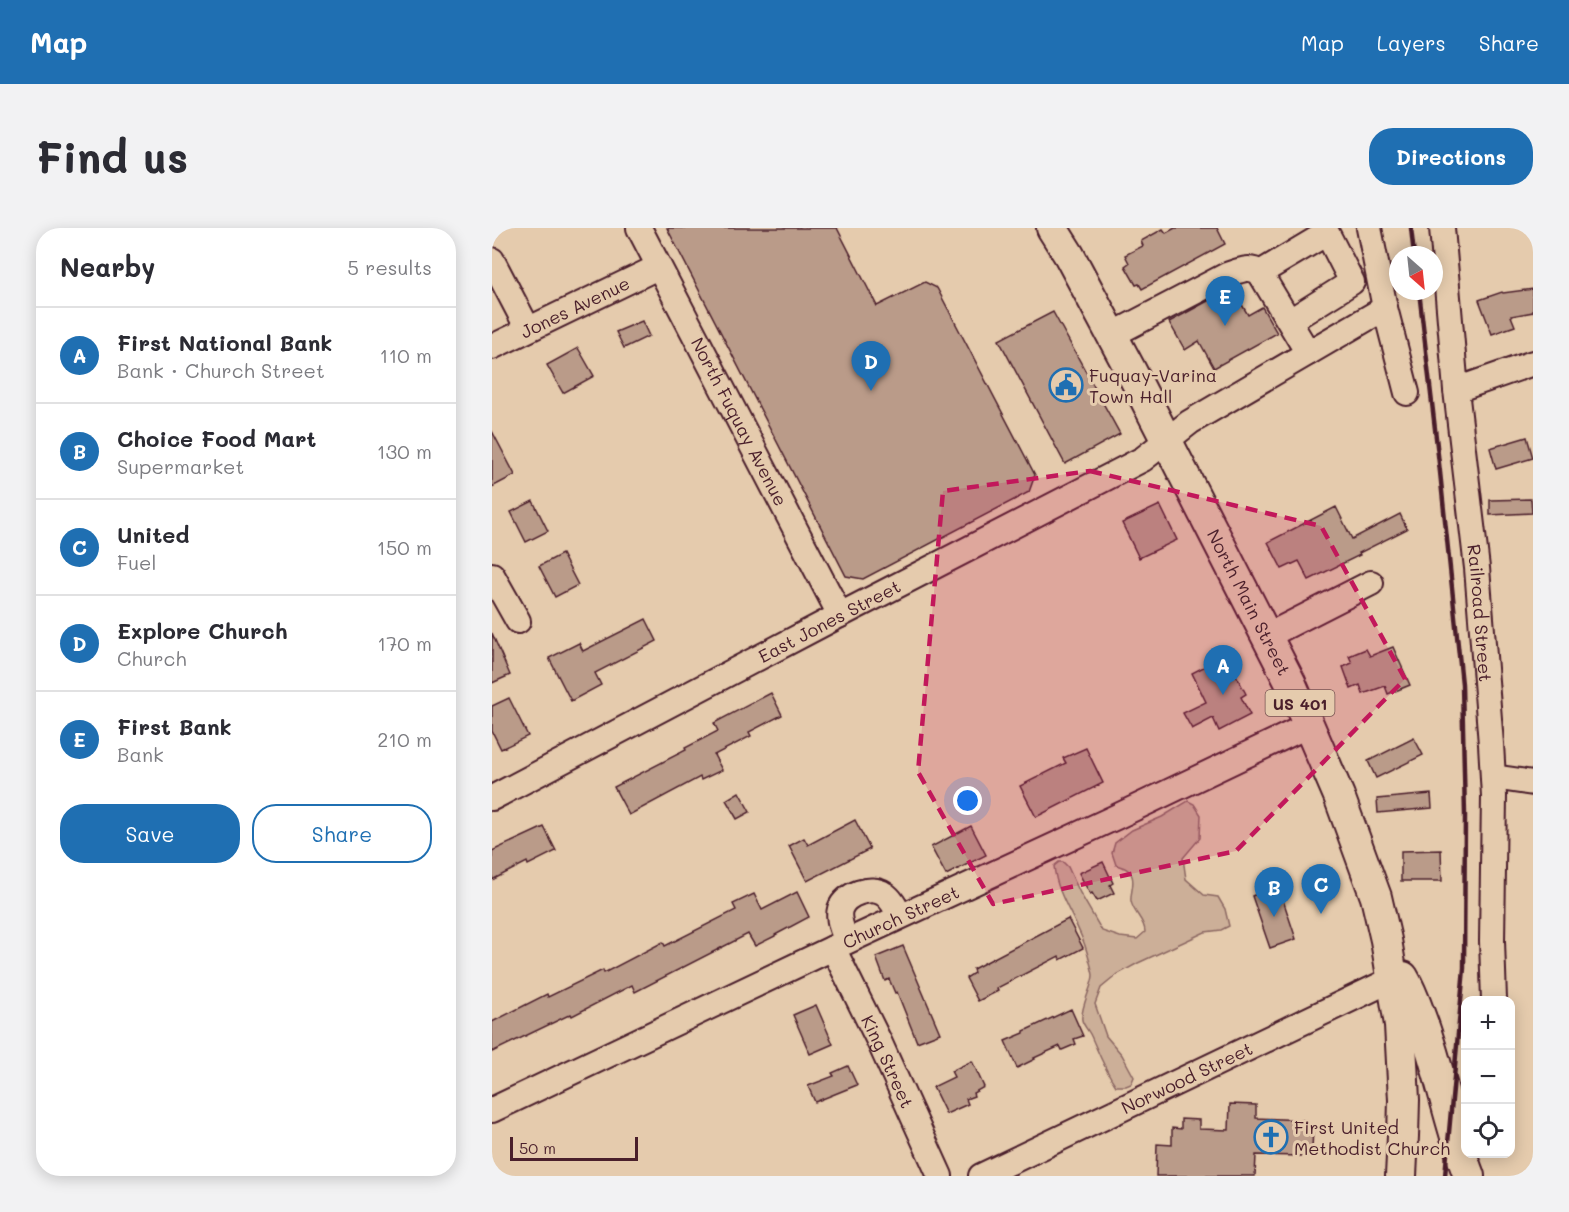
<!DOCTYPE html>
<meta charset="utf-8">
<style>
:root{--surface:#fff;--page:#f2f2f3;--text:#2b2b33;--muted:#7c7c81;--line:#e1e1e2;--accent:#1f6fb2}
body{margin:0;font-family:Mali,sans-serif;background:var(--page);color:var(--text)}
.controls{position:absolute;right:18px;bottom:18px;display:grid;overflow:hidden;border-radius:12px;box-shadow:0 3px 15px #0003}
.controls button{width:54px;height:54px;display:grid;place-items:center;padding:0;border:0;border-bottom:2px solid var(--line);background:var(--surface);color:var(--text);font:30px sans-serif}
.compass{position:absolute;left:897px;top:18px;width:54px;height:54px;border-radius:50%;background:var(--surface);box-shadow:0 3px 15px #0003;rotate:153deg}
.scale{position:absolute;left:18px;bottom:15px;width:128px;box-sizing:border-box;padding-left:6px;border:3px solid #4a1f2b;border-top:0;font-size:16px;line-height:21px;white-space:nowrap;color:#4a1f2b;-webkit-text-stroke:4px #e5cbad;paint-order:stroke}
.you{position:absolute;left:476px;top:573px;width:21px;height:21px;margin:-15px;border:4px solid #fff;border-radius:50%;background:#1a73e8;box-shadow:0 0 0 9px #1a73e833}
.badge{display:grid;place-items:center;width:39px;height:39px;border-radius:50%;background:var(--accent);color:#fff;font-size:20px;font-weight:700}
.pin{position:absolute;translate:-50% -50px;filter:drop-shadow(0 2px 3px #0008)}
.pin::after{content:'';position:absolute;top:32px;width:21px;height:18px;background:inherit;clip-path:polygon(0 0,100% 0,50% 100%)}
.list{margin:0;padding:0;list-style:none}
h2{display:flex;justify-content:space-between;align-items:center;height:78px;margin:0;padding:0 24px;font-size:26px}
h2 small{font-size:20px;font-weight:400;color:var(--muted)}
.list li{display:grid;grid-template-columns:39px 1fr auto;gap:18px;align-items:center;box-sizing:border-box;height:96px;padding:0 24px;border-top:2px solid var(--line)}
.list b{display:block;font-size:22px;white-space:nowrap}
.list p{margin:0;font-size:20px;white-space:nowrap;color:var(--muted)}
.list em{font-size:20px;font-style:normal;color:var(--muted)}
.actions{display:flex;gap:12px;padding:18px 24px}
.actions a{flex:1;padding:14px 0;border:2px solid var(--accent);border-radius:24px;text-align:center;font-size:21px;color:var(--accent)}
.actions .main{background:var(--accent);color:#fff}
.icon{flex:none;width:33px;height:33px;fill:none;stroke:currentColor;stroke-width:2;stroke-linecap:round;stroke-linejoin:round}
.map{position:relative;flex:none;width:1041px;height:948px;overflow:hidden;border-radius:24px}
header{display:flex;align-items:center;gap:36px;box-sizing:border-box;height:84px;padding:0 30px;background:var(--accent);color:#fff}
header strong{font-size:28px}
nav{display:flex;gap:33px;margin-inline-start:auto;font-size:21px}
.intro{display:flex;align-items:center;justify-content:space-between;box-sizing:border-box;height:144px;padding:0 36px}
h1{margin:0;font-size:42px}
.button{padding:15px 27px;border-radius:24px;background:var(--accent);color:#fff;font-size:21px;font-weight:700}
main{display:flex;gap:36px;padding:0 36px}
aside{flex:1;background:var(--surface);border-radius:24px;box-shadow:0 3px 15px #0003}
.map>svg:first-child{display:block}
</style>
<header>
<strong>Map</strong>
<nav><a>Map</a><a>Layers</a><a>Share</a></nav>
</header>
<div class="intro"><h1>Find us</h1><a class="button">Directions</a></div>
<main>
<aside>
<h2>Nearby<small>5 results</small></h2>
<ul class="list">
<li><span class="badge">A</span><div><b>First National Bank</b><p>Bank · Church Street</p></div><em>110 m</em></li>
<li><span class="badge">B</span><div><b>Choice Food Mart</b><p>Supermarket</p></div><em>130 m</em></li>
<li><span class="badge">C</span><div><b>United</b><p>Fuel</p></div><em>150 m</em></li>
<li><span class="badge">D</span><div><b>Explore Church</b><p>Church</p></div><em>170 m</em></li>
<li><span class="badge">E</span><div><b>First Bank</b><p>Bank</p></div><em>210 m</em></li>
</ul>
<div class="actions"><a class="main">Save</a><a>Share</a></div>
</aside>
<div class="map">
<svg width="1041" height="948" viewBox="0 0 1041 948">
<rect width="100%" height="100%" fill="#e5cbad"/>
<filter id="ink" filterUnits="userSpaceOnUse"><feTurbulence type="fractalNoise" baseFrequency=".0167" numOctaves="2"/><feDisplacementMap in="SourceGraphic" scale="12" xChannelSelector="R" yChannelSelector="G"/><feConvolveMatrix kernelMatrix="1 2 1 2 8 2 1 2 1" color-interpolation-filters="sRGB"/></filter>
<g filter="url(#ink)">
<path fill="#ccaf98" stroke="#8b6762" stroke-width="1.5" d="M696 573 702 576 709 587 708 610 691 630 694 651 712 667 726 669 733 681 737 698 729 702 713 704 646 735 626 746 609 760 603 776 614 808 630 827 642 849 639 856 634 858H624C613 842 607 826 599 808 597 803 591 797 590 792 588 779 601 758 601 747 600 740 597 731 595 724 587 694 565 670 562 638L567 634H571L576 639 588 665 610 703 628 709 645 711 653 704C653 692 641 685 639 673 638 665 643 656 640 648 638 641 631 639 624 637L620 625 623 615 640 602 670 589Z"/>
<g fill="#ba9b89" stroke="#4a1f2b" stroke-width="1.5">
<path d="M175 0H345L385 78 433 54 445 60 543 247 537 264 371 351 354 348Z"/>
<path d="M683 0H725L733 16 650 61 647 56 644 57 633 38 637 35 633 27 651 18 649 13 671 1 674 5Z"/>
<path d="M740 60 756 87 770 79 785 105 722 140 707 113 693 122 677 94Z"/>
<path d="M1041 61V84L1019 88 1023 98 1000 106 987 72 1010 64 1011 65Z"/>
<path d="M561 84 628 206 573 236 507 112Z"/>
<path d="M150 93 157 108 132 120 124 104Z"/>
<path d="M86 120 102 148 71 165 55 137Z"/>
<path d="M0 203 23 247 0 259Z"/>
<path d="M1035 209 1041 230 1004 241 998 220Z"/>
<path d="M1039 271 1040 285 998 287V272Z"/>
<path d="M41 273 56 303 34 314 19 284Z"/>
<path d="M668 277 685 312 647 330 630 295Z"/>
<path d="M844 279 860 311 908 286 915 301 867 325 868 327 817 352 807 333 790 341 776 314Z"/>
<path d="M70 326 86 357 63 369 47 338Z"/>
<path d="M154 391 165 413 103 445 109 457 79 473 57 430 87 415 91 423Z"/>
<path d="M0 405 18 447 0 455Z"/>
<path d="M901 419 918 457 896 466 893 458 871 466 868 457 859 461 851 439 860 435 857 428 874 421 878 428Z"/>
<path d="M729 430 739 449 744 447 754 466 749 469 758 487 727 503 721 490 700 501 691 485 714 474 700 445Z"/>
<path d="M279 465 290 487 257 504 259 508 222 527 230 542 209 552 208 549 137 587 122 559 194 522 193 520 226 503 222 495Z"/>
<path d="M17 470 36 508 9 521 0 503V478Z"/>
<path d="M922 510 931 527 884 550 876 533Z"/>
<path d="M594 520 611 555 544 589 528 558 574 535 571 530Z"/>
<path d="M247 564 258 584 245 591 234 572Z"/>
<path d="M939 566 940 580 886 585 885 571Z"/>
<path d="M363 592 378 621 315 653 297 618 312 610 316 617Z"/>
<path d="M479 598 494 627 454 647 439 619Z"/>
<path d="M52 599 64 623 36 637 35 634 0 652V623Z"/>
<path d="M949 622 950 653H909V623Z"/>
<path d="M611 634 621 655 618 657 622 665 605 673 600 665 598 666 587 645Z"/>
<path d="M786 657 804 711 778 720 760 668Z"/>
<path d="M305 664 317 689 283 707V708L263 718 256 706 143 764 140 757 80 788 79 786 0 824V794L55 766 56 769 111 742 112 745 171 714 173 718 244 682 241 676 262 666 270 682Z"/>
<path d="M576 691 591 720 568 732 567 728 505 760 506 763 486 773 474 750 482 745 481 741Z"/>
<path d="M411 718 448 805 425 814 405 764 403 765 397 751 393 753 384 729Z"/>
<path d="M324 777 341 816 318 826 301 787Z"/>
<path d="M579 781 591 808 582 811 584 816 570 822 568 818 542 830 543 831 525 840 513 813 532 805V803Z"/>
<path d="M480 833 492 859 481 865 482 868 474 871 476 876 454 886 441 859 462 849 459 843Z"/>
<path d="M356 838 365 857 323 874 316 858 342 848 340 845Z"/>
<path d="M738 876 764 877V890L813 892 821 900 820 921 810 928 764 927 763 948H664L665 916 680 917V900L689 901V891L707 892V901L737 902Z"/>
</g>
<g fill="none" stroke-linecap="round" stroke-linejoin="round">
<g stroke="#4a1f2b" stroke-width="28">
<g id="minor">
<path id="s1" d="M147 0 348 387"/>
<path d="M877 0 893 80"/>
<path id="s2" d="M950 0 964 162 985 340 999 516 1002 568 1000 713 1002 772"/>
<path d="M0 32 36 101"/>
<path d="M768 45 835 5 860 54 798 93"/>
<path d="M620 107 735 47C747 43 757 37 768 45L816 125"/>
<path id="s3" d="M0 119 166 39"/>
<path d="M964 162 1041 135"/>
<path d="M0 347 26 393"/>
<path d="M775 408 879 355"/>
<path d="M1001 549 1041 555"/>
<path id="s4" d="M0 570 348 387 651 231 698 194 893 80 915 165"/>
<path d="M355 713C351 704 345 691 348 681 353 666 379 657 392 666 400 671 404 680 408 688"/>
<path id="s5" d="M341 720 386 811 448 948"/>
<path id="s6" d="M0 882 341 720 624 589 817 497"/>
<path id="s7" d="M489 948 901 751"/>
</g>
</g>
<g stroke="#4a1f2b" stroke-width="34">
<g id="major">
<path id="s8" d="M560 0 577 27 638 141 798 454 847 568 884 669 894 712 908 797 912 872 911 908 909 948"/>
<path d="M911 749C920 764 925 780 931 796 949 846 958 899 977 948"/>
</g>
</g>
<use href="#minor" stroke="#e5cbad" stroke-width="24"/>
<use href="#major" stroke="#e5cbad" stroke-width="30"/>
<g stroke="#4a1f2b" stroke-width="4.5">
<path d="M919 0 922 27"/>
<path d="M927 63 948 244 970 456 973 587 972 740 953 948"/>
</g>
</g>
</g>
<path fill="#c2185b" fill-opacity="0.2" stroke="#c2185b" stroke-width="4.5" stroke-dasharray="12 8" stroke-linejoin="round" d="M598 243 829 298 913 451 744 623 501 676 426 544 451 263Z"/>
<defs>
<g id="civic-ring" transform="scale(1.725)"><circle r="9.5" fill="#e5cbad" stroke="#1f6fb2" stroke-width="1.5"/><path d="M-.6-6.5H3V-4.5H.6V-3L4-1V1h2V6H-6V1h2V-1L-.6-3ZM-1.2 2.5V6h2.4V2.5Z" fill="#1f6fb2"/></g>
<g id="church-ring" transform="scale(1.725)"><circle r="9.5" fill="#e5cbad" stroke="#1f6fb2" stroke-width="1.5"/><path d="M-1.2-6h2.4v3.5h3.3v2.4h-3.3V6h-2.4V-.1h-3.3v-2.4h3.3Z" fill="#1f6fb2"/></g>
</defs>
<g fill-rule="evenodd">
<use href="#civic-ring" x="574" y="157"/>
<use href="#church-ring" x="779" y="909"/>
</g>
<g text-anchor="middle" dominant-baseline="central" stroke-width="6" stroke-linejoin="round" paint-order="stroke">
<rect fill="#e5cbad" stroke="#785352" stroke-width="1.5" x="773.5" y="462" width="69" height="26" rx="4.5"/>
<g font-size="16" font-weight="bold" fill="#4a1f2b">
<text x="808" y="475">US 401</text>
</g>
<g font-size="18" fill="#4a1f2b" stroke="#e5cbad">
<text stroke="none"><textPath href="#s3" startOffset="92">Jones Avenue</textPath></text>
<text stroke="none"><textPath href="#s1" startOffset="218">North Fuquay Avenue</textPath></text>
<text stroke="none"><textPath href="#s8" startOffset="423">North Main Street</textPath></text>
<text stroke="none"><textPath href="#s2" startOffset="387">Railroad Street</textPath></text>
<text stroke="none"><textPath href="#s4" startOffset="381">East Jones Street</textPath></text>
<text stroke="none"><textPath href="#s6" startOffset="452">Church Street</textPath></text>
<text stroke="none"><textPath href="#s5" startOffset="126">King Street</textPath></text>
<text stroke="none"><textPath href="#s7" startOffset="228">Norwood Street</textPath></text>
</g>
<g font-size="18" fill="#4a1f2b" stroke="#e5cbad" text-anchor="start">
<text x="597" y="147">Fuquay-Varina<tspan x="597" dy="21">Town Hall</tspan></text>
<text x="802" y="899">First United<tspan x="802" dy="21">Methodist Church</tspan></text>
</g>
</g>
</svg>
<div class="controls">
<button>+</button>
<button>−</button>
<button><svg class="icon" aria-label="locate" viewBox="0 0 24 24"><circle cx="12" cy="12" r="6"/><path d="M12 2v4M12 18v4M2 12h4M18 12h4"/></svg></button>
</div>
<svg class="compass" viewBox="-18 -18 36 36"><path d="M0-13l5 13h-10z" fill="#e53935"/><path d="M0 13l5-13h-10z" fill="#7c7c81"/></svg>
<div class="scale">50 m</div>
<div class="you"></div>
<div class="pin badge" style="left:731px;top:467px">A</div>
<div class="pin badge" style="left:782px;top:689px">B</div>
<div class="pin badge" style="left:829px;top:686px">C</div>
<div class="pin badge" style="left:379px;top:163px">D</div>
<div class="pin badge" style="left:733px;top:98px">E</div>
</div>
</main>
